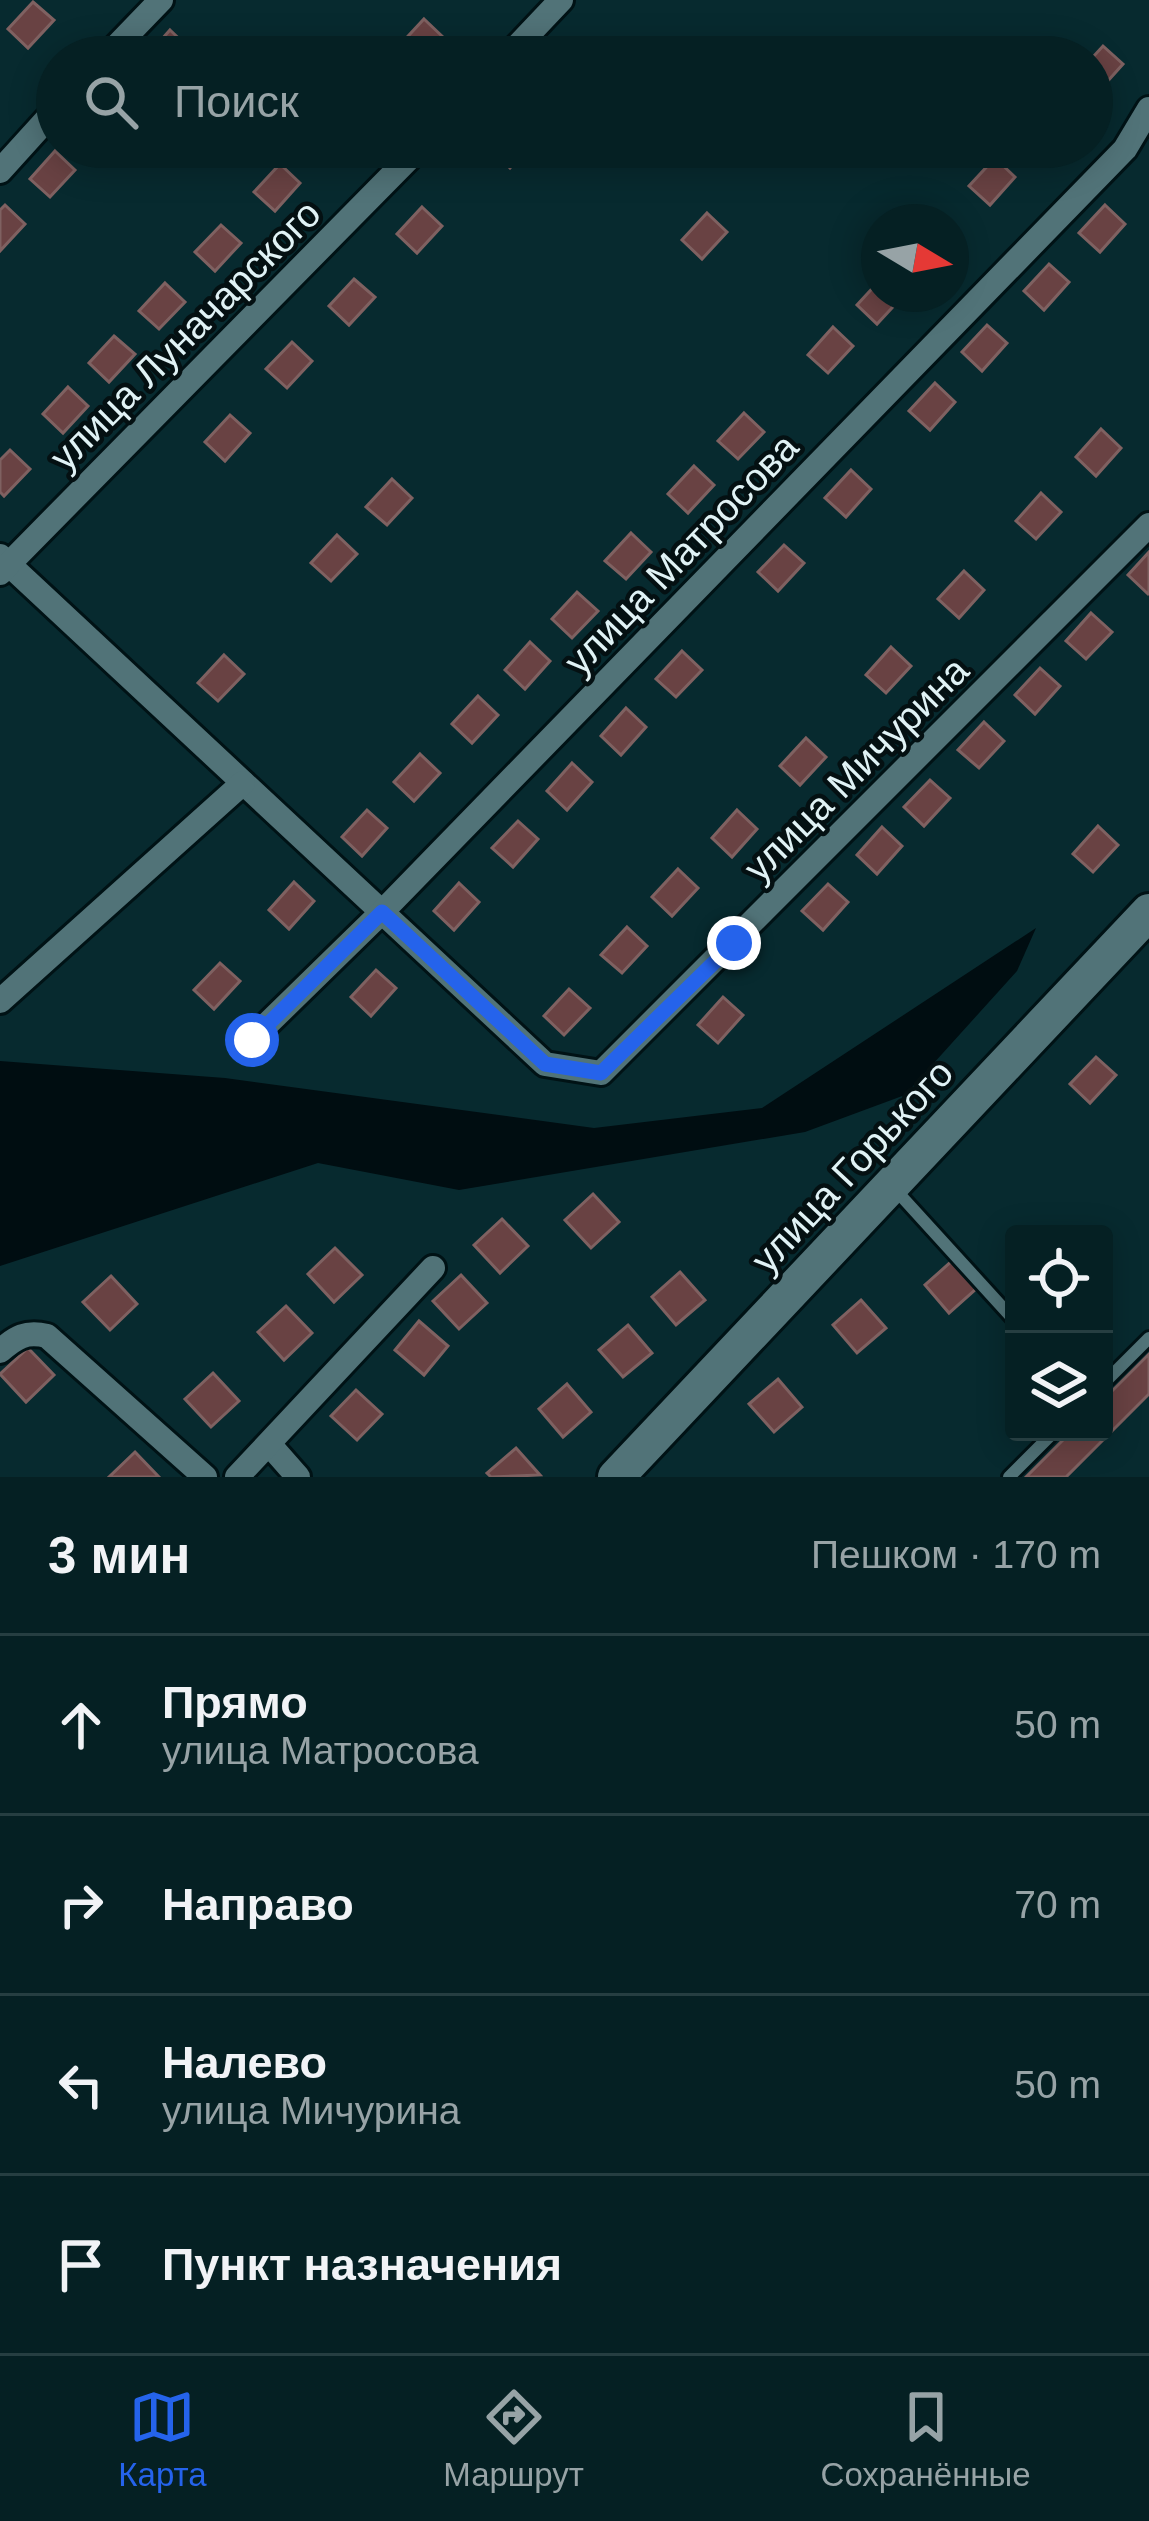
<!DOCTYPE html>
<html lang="ru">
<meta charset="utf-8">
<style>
:root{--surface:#052023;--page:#0e282b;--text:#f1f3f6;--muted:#97a3a6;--line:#263e41;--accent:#2563eb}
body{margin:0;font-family:Helvetica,sans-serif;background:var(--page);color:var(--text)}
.controls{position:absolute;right:36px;bottom:36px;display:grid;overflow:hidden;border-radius:12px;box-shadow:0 6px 30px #0003}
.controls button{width:108px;height:108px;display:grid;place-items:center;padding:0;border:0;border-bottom:3px solid var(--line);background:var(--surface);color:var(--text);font:60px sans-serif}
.compass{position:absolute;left:861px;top:204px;width:108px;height:108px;border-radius:50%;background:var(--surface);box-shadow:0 6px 30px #0003;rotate:100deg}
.stop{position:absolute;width:36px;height:36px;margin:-27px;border:9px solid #2563eb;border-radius:50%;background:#fff}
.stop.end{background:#2563eb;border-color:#fff;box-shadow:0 3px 12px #0008}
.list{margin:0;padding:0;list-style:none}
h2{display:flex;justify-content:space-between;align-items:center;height:156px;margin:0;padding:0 48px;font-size:51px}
h2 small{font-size:39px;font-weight:400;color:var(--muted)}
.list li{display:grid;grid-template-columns:78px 1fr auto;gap:36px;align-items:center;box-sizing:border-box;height:180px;padding:0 48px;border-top:3px solid var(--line)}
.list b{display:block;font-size:45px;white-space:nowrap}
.list p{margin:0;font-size:39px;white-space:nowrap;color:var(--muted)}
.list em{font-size:39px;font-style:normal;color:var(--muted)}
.icon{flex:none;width:66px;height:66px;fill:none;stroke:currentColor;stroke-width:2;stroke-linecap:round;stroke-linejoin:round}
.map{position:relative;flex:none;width:1149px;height:1477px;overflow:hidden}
.search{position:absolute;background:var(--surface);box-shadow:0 6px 30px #0003;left:36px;right:36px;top:36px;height:132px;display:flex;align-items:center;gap:30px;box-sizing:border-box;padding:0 42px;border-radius:66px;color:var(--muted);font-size:45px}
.sheet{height:876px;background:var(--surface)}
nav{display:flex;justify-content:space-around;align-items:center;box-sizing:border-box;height:168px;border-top:3px solid var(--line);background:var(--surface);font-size:33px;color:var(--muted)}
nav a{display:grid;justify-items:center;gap:6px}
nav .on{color:var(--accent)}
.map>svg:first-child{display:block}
</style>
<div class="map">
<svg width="1149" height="1477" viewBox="0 0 1149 1477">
<rect width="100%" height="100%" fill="#072a2f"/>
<path fill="#000d11" d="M1036 928 1017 971 905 1095 805 1132 459 1190 318 1163 0 1266V1061L225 1078 594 1128 762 1108Z"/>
<g fill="#694243" stroke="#7f6161" stroke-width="3">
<path d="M33 2 54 20 28 48 8 29Z"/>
<path d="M424 19 444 38 426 57H409L398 47Z"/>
<path d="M170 30 190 49 183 57H146Z"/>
<path d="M1103 46 1123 64 1098 92 1092 87V58Z"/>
<path d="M491 147H528L510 168Z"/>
<path d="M55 151 75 170 50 197 30 179Z"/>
<path d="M995 158 1015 177 990 205 969 186Z"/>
<path d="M280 164 300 183 275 211 254 192Z"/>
<path d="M5 205 25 224 0 251V210Z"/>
<path d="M1105 205 1125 224 1100 252 1079 233Z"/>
<path d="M422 207 442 226 417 253 397 234Z"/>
<path d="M707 213 727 232 702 259 682 240Z"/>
<path d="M221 225 241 243 215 271 195 252Z"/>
<path d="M1049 264 1069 282 1044 310 1024 291Z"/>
<path d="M354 279 375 297 349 325 329 306Z"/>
<path d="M879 281V294L903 296 877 324 857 305Z"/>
<path d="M165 283 185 302 159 329 139 311Z"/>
<path d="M987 325 1007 343 982 371 962 352Z"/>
<path d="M833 327 853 346 828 373 808 355Z"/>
<path d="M114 336 135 354 109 382 89 363Z"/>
<path d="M292 342 312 361 287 388 266 369Z"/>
<path d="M935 383 955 402 930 430 909 411Z"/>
<path d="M68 387 88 406 63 433 43 414Z"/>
<path d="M744 413 764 432 738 459 718 441Z"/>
<path d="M230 415 250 433 225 461 205 442Z"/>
<path d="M1101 429 1121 448 1096 476 1076 457Z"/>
<path d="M10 450 30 469 4 496 0 492V460Z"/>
<path d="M694 466 714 485 688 513 668 494Z"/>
<path d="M851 470 871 489 846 517 825 498Z"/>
<path d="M392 479 412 498 387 525 366 507Z"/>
<path d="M1041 493 1061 512 1036 539 1016 521Z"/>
<path d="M631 533 651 552 626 579 605 561Z"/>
<path d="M337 535 357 554 331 581 311 563Z"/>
<path d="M784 545 804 563 778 591 758 572Z"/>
<path d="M1149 552V593L1148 594 1128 575Z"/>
<path d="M964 571 984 590 959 618 938 599Z"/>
<path d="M577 592 598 611 572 638 552 619Z"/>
<path d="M1091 613 1112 632 1086 659 1066 641Z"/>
<path d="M530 642 550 661 525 689 505 670Z"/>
<path d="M891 647 911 666 886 693 866 675Z"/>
<path d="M682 651 702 670 676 697 656 679Z"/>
<path d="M224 655 244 674 218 701 198 683Z"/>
<path d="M1040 668 1060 686 1035 714 1015 695Z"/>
<path d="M478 696 498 715 472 743 452 724Z"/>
<path d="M626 708 646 727 621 755 601 736Z"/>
<path d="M984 722 1004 741 979 768 958 750Z"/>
<path d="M806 738 826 757 800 785 780 766Z"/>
<path d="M420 754 440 773 414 801 394 782Z"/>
<path d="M572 763 592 782 567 810 547 791Z"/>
<path d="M930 780 950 798 924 826 904 807Z"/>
<path d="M367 810 387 828 362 856 342 837Z"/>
<path d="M737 810 757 829 732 857 712 838Z"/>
<path d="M518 821 538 839 513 867 492 848Z"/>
<path d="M1098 826 1118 845 1093 872 1073 854Z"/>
<path d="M882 827 902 846 877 874 857 855Z"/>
<path d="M678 869 698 888 672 916 652 897Z"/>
<path d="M294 882 314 901 289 929 269 910Z"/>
<path d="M459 883 479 902 454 930 434 911Z"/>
<path d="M828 884 848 902 823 930 802 911Z"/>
<path d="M627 927 647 946 622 973 601 955Z"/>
<path d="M220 963 240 981 214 1009 194 990Z"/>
<path d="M376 970 396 988 371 1016 351 997Z"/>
<path d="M569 989 590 1008 564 1035 544 1016Z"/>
<path d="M723 997 743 1015 718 1043 698 1025Z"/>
<path d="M1096 1057 1116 1075 1090 1103 1070 1084Z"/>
<path d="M593 1194 619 1222 591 1248 565 1220Z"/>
<path d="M502 1219 528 1246 500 1273 474 1245Z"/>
<path d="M335 1248 362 1275 334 1302 308 1274Z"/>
<path d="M953 1260 977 1288 949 1313 925 1285Z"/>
<path d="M680 1272 705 1300 676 1325 652 1297Z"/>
<path d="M461 1275 487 1303 459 1329 433 1301Z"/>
<path d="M111 1276 137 1304 110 1330 83 1302Z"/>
<path d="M861 1300 886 1328 857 1353 833 1325Z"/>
<path d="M286 1306 312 1333 284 1360 258 1332Z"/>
<path d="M419 1321 448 1346 424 1375 395 1350Z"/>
<path d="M628 1325 652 1353 623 1377 599 1350Z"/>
<path d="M28 1348 54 1375 26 1402 0 1374Z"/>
<path d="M1149 1354V1394L1066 1477H1026L1071 1432H1104V1399Z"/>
<path d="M213 1373 239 1401 211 1427 185 1399Z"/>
<path d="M778 1379 802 1407 774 1432 749 1404Z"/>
<path d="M567 1384 591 1412 563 1437 539 1409Z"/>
<path d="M356 1390 382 1414 357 1440 331 1416Z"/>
<path d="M516 1448 540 1475 491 1477 487 1473Z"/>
<path d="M135 1452 159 1477H109Z"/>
</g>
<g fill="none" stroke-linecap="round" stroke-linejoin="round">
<g stroke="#001215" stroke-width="18">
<g id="lane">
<path d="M892 1186 1014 1320"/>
<path d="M1104 1383 1149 1338"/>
<path d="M1009 1477 1054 1432"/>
</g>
</g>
<g stroke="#001215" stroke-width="30">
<g id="street">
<path d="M106 57 161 0"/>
<path d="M507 57 561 0"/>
<path d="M0 171 57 108"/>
<path d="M0 556 545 1064 601 1073 1149 525"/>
<path d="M0 573 420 147"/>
<path d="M0 1001 243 783"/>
<path d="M252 1039 382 912 1125 149 1149 109"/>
<path d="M0 1351C16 1337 26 1331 47 1336L205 1477"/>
<path d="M269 1444 298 1477"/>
<path d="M237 1477 433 1268"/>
</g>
</g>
<g stroke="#001215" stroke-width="42">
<path id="secondary" d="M616 1477 1149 912"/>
</g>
<use href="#lane" stroke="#517378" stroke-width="12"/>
<use href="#street" stroke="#517378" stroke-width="24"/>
<use href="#secondary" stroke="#517378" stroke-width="36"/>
</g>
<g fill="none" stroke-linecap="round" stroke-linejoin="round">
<path stroke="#2563eb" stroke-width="15" d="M252 1040 382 912 545 1064 601 1073 734 943"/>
</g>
<g text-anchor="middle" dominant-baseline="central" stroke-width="9" stroke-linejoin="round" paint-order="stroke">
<g font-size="39" fill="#e0f2f5" stroke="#041012">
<text transform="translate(185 335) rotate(-45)">улица Луначарского</text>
<text transform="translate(681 554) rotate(-46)">улица Матросова</text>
<text transform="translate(856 769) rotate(-45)">улица Мичурина</text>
<text transform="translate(852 1166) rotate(-47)">улица Горького</text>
</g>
</g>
</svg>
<div class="controls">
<button><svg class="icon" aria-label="locate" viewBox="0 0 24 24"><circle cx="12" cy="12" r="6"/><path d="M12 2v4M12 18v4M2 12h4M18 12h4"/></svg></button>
<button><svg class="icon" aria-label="layers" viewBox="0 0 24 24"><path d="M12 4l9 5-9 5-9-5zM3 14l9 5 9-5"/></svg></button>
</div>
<svg class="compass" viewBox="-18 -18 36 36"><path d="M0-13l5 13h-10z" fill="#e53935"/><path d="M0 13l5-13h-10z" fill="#97a3a6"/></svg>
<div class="stop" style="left:252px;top:1040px"></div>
<div class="stop end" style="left:734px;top:943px"></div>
<div class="search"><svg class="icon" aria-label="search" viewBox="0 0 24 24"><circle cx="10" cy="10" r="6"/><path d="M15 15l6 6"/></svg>Поиск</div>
</div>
<section class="sheet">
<h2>3 мин<small>Пешком · 170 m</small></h2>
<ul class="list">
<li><svg class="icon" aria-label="ahead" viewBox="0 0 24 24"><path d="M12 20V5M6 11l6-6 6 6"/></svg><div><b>Прямо</b><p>улица Матросова</p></div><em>50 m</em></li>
<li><svg class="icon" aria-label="right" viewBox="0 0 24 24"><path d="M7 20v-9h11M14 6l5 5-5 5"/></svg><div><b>Направо</b></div><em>70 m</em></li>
<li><svg class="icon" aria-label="left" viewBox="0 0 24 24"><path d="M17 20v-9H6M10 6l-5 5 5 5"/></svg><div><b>Налево</b><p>улица Мичурина</p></div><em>50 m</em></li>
<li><svg class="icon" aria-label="arrive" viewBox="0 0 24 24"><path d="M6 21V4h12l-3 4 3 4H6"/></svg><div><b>Пункт назначения</b></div></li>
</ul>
</section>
<nav>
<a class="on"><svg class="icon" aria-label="map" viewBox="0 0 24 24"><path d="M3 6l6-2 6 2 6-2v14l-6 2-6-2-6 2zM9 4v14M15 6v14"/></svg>Карта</a>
<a><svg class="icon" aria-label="directions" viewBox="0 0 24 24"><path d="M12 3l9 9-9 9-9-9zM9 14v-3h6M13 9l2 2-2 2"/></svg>Маршрут</a>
<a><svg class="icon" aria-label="saved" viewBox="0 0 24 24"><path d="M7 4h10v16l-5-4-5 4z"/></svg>Сохранённые</a>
</nav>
